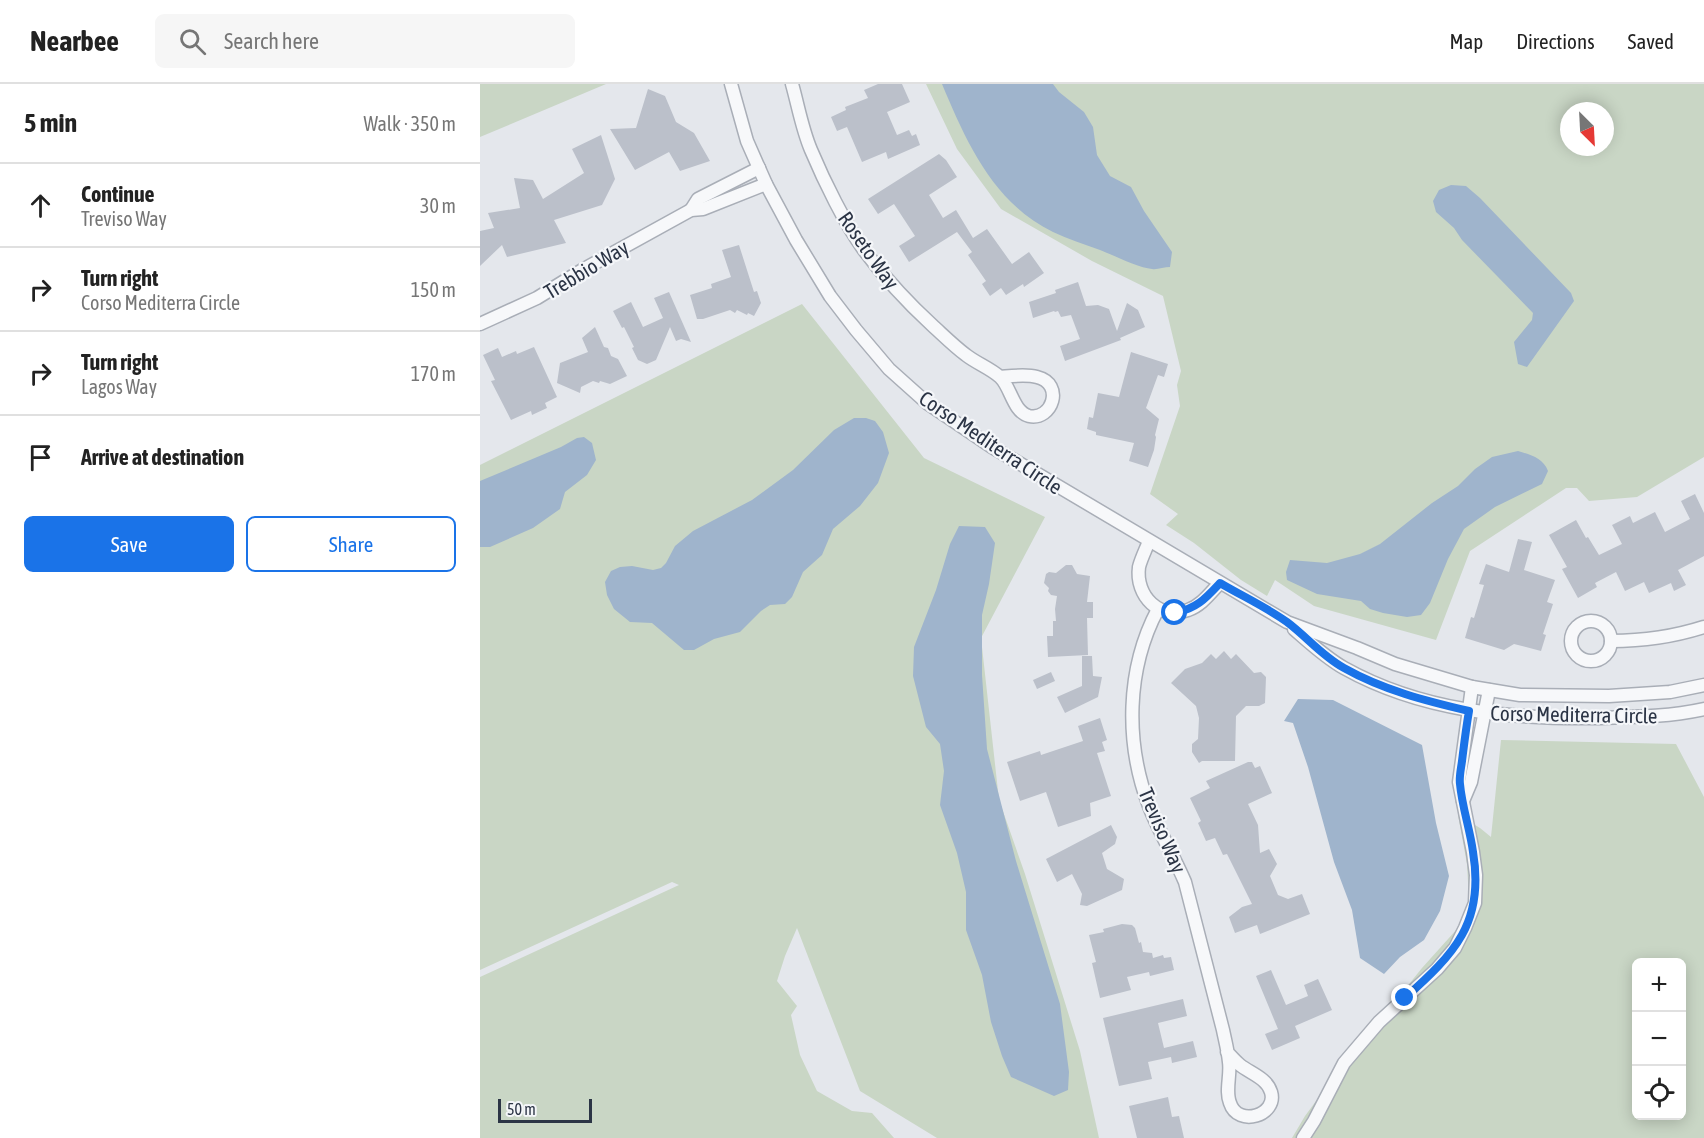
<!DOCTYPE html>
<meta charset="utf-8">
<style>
:root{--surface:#fff;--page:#f6f6f6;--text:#222;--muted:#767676;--line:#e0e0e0;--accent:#1a73e8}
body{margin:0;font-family:"Asap Condensed",sans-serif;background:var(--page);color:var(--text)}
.controls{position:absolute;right:18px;bottom:18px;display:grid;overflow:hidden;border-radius:9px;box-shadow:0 3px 15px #0003}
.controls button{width:54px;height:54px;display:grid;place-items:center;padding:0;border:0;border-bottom:2px solid var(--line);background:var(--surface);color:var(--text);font:30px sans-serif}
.compass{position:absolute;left:1080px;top:18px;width:54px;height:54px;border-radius:50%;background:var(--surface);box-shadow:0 3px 15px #0003;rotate:156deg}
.scale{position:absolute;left:18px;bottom:15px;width:94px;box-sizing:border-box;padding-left:6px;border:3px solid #2b3445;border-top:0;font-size:16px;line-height:21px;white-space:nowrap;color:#2b3445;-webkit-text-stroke:4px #f4f6f9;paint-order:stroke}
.stop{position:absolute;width:18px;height:18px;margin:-14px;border:4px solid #1a73e8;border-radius:50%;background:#fff}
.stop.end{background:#1a73e8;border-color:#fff;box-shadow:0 2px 6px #0008}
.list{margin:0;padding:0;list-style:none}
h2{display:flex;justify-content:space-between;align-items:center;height:78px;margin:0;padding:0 24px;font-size:26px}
h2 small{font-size:20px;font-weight:400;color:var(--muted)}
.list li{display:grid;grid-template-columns:39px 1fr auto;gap:18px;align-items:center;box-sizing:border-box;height:84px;padding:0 24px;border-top:2px solid var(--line)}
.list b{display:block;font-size:22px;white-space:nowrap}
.list p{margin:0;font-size:20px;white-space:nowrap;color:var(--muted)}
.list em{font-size:20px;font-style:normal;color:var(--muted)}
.actions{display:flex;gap:12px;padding:18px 24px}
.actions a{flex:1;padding:14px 0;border:2px solid var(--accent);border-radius:9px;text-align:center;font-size:21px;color:var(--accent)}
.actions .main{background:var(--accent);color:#fff}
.icon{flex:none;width:33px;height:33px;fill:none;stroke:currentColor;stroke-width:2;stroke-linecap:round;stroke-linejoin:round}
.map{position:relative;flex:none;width:1224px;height:1054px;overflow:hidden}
header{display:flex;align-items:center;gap:36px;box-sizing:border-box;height:84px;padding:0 30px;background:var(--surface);border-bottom:2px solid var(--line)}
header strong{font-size:28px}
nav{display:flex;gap:33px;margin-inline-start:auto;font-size:21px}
.search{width:420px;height:54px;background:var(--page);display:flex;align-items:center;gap:15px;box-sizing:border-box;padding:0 21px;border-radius:9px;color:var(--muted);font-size:22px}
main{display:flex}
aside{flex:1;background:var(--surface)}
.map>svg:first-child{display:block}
</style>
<header>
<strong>Nearbee</strong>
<div class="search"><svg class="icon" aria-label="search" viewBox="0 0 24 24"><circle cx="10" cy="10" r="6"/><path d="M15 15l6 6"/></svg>Search here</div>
<nav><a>Map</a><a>Directions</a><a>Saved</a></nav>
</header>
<main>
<aside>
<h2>5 min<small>Walk · 350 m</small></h2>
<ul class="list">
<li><svg class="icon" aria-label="ahead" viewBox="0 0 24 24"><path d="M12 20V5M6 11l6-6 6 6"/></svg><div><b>Continue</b><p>Treviso Way</p></div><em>30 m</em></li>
<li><svg class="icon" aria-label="right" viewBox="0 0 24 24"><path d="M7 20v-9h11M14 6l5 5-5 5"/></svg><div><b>Turn right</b><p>Corso Mediterra Circle</p></div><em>150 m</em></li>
<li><svg class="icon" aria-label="right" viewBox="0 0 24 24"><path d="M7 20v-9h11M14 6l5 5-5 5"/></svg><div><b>Turn right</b><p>Lagos Way</p></div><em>170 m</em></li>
<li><svg class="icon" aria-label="arrive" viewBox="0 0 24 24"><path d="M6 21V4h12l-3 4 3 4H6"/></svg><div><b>Arrive at destination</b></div></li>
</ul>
<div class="actions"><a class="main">Save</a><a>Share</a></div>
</aside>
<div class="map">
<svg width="1224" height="1054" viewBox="0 0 1224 1054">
<rect width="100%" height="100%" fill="#e4e7ec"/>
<g fill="#c9d6c5" fill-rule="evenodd">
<path d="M0 0H126L0 53Z"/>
<path d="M446 0H1224V373L1157 413 1109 417 1097 404H1086L990 467 956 556 834 522 795 496 787 512 761 496 714 459 686 441 698 430 670 410 700 322 697 301 701 287 683 212 612 177 521 125 477 65ZM1089 27H1125V63H1089Z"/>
<path d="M322 220 444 374 565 433 501 554 519 716 545 790 600 967 619 1054H457L380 1007 317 844 305 872 297 897 317 922 311 931 320 971 337 1007 372 1027 392 1029 414 1054H0V893L199 801 192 798 0 886V381Z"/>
<path d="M1021 656 1196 660 1224 713V1054H812L825 1032 850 998 942 884 977 845 989 816 987 780 978 731 1000 744 1011 753ZM1156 878H1202V1032H1156Z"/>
</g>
<g fill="#9fb4cc">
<path d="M462 0H573L579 8 604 28 613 43 617 71 630 92 651 103 664 127 692 168 690 183C684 183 677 186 672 185 659 184 633 171 620 166 604 160 588 155 573 148 513 119 486 57 462 0Z"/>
<path d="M971 101 986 102 1000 114 1091 209 1094 217 1047 283 1038 280 1034 258 1052 236 1053 229 982 156 974 144 956 128 953 117 959 106Z"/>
<path d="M374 334H386L395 337 403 348 409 369 398 399 380 422 353 445 342 471 323 488 312 513 305 520 290 521 281 527 260 548 234 555 214 566H204L172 539 150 538 134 525 127 511 125 498 131 487 140 483 152 482 173 486 181 484 186 479 195 462 213 447 272 416 313 386 354 346Z"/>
<path d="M104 353 112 359 116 376 107 391 85 408 80 425 53 444 10 463H0V397L81 363 97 354Z"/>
<path d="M1038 367C1051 371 1063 374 1068 387L1062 400 1015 423 984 445 968 475 950 519 941 531 927 533 903 529 890 525 881 517 837 510 807 496 806 488 810 476 847 479 880 470 900 460 952 419 978 402 995 385 1012 373Z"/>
<path d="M479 442 505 443 515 459 509 500 502 531V591L507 665 536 777 580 920 589 988 588 1006 574 1012 531 993 522 972 511 938 502 891 486 846V808L477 769 460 721 464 687 460 660 446 643 433 592 434 563 456 506 470 460Z"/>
<path d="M818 615 853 616 942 661 956 739 969 792 960 827 944 856 920 873 904 890 880 874 872 826 854 778 828 683 813 639 804 637Z"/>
</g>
<g fill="#bbc0ca">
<path d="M398 0H422L430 18 407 28 417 51 429 46 432 52 436 50 440 61 408 75 406 68 382 78 367 43 357 47 351 33 366 26 365 23 388 14 384 6Z"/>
<path d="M168 5 185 12 196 38 214 49 230 77 200 87 189 68 155 86 130 45 156 44Z"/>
<path d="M121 51 135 95 122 121 74 136 86 159 27 173 22 161 0 182V147L14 144 8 129 40 124 34 94 53 96 63 115 104 89 92 65Z"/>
<path d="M459 70 466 76 477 93 449 111 463 134 476 126 493 154 507 145 532 180 549 168 564 189 544 203 543 200 526 211 521 204 510 212 502 200 506 197 488 171 492 168 477 148 429 178 419 162 435 152 414 120 398 130 388 115Z"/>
<path d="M259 161 274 208 277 207 281 219 274 232 268 229 267 231 257 226 255 229 250 226 223 235H217L210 211 232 204 231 200 251 193 242 166Z"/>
<path d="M598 198 606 222 618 221 629 225 637 247 647 219 658 226 665 243 640 254 641 256 585 277 580 262 600 255 591 231 581 233 578 227 575 228 574 227 553 234 549 218 576 209 575 206Z"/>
<path d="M189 208 211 258 201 255 196 257 190 243 176 276 167 280 158 276 152 264 154 263 144 243 142 244 133 227 151 218 163 243 183 234 174 214Z"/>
<path d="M115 243 124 263 128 264 131 272 138 275 147 292 130 300 120 297 119 299 113 297 101 303 100 309 77 299 80 279 108 268 102 254Z"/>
<path d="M54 263 77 313 65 319 67 324 52 331 51 327 31 336 11 297 15 296 3 271 18 264 22 273 36 267 37 270Z"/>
<path d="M651 268 688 280 684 293 678 291 666 324 679 335 675 351 676 353 674 366 668 383 649 377 654 359 616 351V348L607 345 609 333 613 334 618 309 639 313Z"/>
<path d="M1215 410 1224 429V472L1198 486 1206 501 1194 507 1191 499 1169 509 1164 498 1145 507 1136 488 1115 499 1117 503 1098 514 1082 485 1087 483 1069 451 1096 436 1106 454 1108 453 1119 471 1142 460 1132 441 1150 432 1153 439 1175 428 1185 448 1210 435 1201 417Z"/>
<path d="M1038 455 1052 458 1044 486 1075 496 1067 518 1073 520 1063 550 1066 551 1061 567 1034 560 1024 566 985 554 991 533 994 534 1004 501 999 500 1006 480 1029 488Z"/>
<path d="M586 481H592L597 490 610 492 607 518H613V534H607L608 571 568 573 567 552H573V537H576L575 525 577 512 571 511 568 507 569 504 564 499 566 490 569 488 576 489Z"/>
<path d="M744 567 751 575 756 570 774 589 781 588 786 593 785 619 779 622H766L756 632 755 677H722L719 679 712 668V660L718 655 719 634 716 622 691 599 705 585 722 579 731 570 736 575Z"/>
<path d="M602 572H612L613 592 622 593 618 613 585 629 577 613 602 602Z"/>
<path d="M571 588 575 597 557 605 553 596Z"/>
<path d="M620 634 627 656 622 658 625 667 617 669 631 712 610 719 611 732 578 743 566 708 540 717 527 678 560 667 561 671 603 657 598 642Z"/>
<path d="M768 678H772L775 684 780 682 792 709 768 720 778 741 780 769 789 765 797 780 790 792 798 811 808 815 822 810 830 830 780 850 777 841 755 849 749 833 762 823 772 820 747 770 743 771 735 754 726 757 718 739 721 737 710 714 730 704 726 697Z"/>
<path d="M631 741 637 753 635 760 622 769 627 785 644 795 642 806 607 822 600 821 602 810 592 790 577 798 566 775Z"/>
<path d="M642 840 652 841 655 844 659 859 661 858 663 868 672 869 673 874 683 871 684 874 691 873 694 886 670 892 669 888 647 893 651 906 620 914 612 879 616 878 609 851 624 848 623 845Z"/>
<path d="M791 886 806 921 828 912 824 901 838 895 852 926 815 942 820 954 792 966 785 950 798 945 776 892Z"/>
<path d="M703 915 707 932 678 939 684 964 713 957 717 973 692 979 691 973 668 978 672 995 639 1002 623 934Z"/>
<path d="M688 1013 692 1033 699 1032 704 1054H657L649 1022Z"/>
</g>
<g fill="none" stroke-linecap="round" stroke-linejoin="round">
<g stroke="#a9aeb7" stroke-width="15">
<g id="minor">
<path d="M251 0 267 57 286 100 316 156 350 212 376 246 409 285 447 319 512 363 807 538 877 564 915 580 992 603 1040 611 1129 612 1190 608 1224 601"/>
<path d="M312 0C318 21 322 45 331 66 344 97 365 140 384 166 404 193 427 218 452 241 463 251 474 262 486 271 496 279 510 284 520 293 531 303 533 328 549 332 572 337 585 300 557 293 546 290 532 292 520 293"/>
<path d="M211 126 218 115 279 84"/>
<path d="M0 240 57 214 104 185 211 126 223 125 286 100"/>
<path d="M669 457C666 465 661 475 659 483 655 512 680 537 708 526 722 521 730 509 740 499"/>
<path d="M678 525C646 585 645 659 669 722 679 748 694 772 705 798L743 946C745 956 748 967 749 978 751 991 745 1007 750 1019 758 1044 798 1031 791 1008 787 994 770 989 760 981 755 977 751 972 747 968"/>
<circle cx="1111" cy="557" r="20"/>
<path d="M814 545C830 559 846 574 864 584 941 627 1029 635 1115 634 1152 633 1188 633 1224 625"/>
<path d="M1131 557C1164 557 1193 553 1224 543"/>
<path d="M983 717 991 698 1009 606"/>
<path d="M823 1054 834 1037 864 979 899 938 957 885 975 864 985 844 995 819 996 791 993 768 979 698 992 603"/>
</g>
</g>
<use href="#minor" stroke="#f7f8fa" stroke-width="12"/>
</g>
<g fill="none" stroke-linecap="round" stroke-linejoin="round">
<path stroke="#1a73e8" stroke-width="8" d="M695 529C717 524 725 515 740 499 762 512 786 523 807 538 827 553 842 572 864 584 903 606 946 617 989 627 986 644 984 661 982 677 981 685 979 693 980 700 982 723 990 745 993 768 1005 839 974 870 925 914"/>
</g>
<g text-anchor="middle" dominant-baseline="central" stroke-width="4.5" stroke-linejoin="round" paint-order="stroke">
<g font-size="21" fill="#2b3445" stroke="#f4f6f9">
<text transform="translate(389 166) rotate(55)">Roseto Way</text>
<text transform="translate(106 185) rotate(-31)">Trebbio Way</text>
<text transform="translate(511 358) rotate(34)">Corso Mediterra Circle</text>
<text transform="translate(1094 630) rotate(1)">Corso Mediterra Circle</text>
<text transform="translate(683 746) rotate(67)">Treviso Way</text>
</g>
</g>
</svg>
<div class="controls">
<button>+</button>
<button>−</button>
<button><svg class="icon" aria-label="locate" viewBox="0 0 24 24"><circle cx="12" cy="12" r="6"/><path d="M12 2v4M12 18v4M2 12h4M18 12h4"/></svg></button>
</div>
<svg class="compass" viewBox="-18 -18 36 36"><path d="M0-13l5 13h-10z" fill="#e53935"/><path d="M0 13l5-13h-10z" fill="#767676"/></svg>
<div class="scale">50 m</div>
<div class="stop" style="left:695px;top:529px"></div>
<div class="stop end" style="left:925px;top:914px"></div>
</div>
</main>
